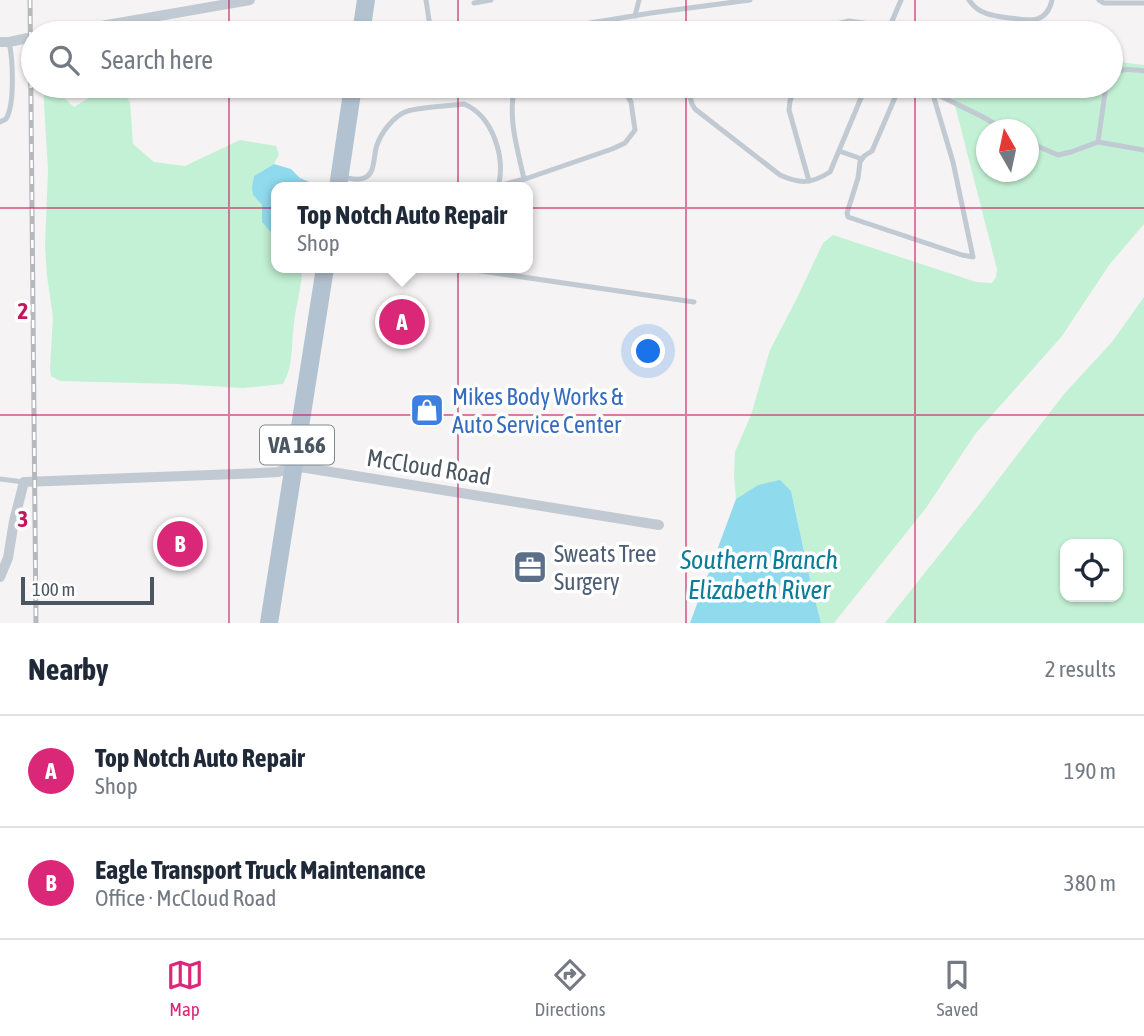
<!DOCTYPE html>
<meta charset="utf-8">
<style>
:root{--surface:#fff;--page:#f6f6f7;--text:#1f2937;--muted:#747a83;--line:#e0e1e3;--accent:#db2777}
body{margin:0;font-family:"Asap Condensed",sans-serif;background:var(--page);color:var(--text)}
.controls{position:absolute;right:21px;bottom:21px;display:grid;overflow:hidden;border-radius:14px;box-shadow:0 2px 5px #0004}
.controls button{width:63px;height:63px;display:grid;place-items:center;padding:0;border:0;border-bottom:2px solid var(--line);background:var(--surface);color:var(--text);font:35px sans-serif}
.compass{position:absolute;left:976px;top:119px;width:63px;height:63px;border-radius:50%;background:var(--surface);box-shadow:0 2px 5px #0004;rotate:351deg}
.scale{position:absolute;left:21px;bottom:18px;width:133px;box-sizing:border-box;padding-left:7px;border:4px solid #4a5661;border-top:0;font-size:19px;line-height:24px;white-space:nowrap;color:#4a5661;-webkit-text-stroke:5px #fff;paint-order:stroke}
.you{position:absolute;left:649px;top:352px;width:24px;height:24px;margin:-18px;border:5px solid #fff;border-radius:50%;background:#1a73e8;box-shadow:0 0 0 10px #1a73e833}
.badge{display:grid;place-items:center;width:46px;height:46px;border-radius:50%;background:var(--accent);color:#fff;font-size:23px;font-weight:700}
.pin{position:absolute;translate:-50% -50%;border:4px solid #fff;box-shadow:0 2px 7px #0006}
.popup{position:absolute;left:271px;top:182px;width:262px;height:91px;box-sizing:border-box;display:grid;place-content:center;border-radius:14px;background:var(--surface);filter:drop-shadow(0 2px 5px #0005);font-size:23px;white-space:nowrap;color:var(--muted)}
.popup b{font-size:26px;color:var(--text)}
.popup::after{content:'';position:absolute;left:50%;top:100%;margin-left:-14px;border:14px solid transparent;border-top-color:var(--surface)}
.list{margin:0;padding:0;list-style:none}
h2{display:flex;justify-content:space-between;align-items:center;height:91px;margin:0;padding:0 28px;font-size:30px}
h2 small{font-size:23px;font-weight:400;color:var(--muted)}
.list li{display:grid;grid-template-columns:46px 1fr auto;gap:21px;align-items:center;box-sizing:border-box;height:112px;padding:0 28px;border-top:2px solid var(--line)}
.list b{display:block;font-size:26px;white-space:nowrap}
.list p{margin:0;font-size:23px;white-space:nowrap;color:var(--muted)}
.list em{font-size:23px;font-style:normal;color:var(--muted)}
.icon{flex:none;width:38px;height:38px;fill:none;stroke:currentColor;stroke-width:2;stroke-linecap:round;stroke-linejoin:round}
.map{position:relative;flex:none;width:1144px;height:623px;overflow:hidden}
.search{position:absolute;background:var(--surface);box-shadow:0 2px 5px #0004;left:21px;right:21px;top:21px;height:77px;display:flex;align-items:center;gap:18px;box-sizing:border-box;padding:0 24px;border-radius:38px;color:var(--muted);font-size:26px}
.sheet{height:315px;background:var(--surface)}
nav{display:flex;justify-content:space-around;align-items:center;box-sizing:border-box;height:98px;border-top:2px solid var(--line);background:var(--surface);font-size:19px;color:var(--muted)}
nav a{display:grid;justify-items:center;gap:4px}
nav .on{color:var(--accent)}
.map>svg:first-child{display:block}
</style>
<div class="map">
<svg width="1144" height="623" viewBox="0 0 1144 623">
<rect width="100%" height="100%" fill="#f5f3f3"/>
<g fill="#c3f1d5" fill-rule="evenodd">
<path d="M1111 61 1144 65V224L1109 265 1062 336 976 433 926 508 834 623H821L811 584 791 491 758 485 736 499 734 477 735 452 751 415 770 350 797 298 823 243 833 235 976 282 992 283 996 277 997 269 950 86H1111ZM986 130H1028V172H986Z"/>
<path d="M43 86H63L64 98 74 107 105 88 120 89 130 102 133 144 154 162 185 166 240 140 276 146 279 154 274 164 254 176 253 195 262 205 272 233 276 234V268H302C302 287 296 304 294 323 291 343 294 366 283 384L243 388 177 384 60 381 51 376 50 368 53 317 47 276 45 247 48 170Z"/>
<path d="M1144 297V623H885L978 506 1064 394 1112 342ZM1065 544H1118V597H1065Z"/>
</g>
<g fill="#90daee">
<path d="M274 164 291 169 300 178 314 184 315 187H276V234L272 233 262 222V205L253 195 252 187 254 176Z"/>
<path d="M780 480 791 491 811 584 821 623H690L736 499 758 485Z"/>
</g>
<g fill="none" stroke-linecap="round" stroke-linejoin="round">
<g stroke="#c1cad2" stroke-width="5">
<path d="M426 0 431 33"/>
<path d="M969 0C979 15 994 16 1010 18 1029 21 1047 24 1052 0"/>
<path d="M1099 0 1104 3H1144"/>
<path d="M474 3 491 0"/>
<path d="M635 16 639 0"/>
<path d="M530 33 651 13 750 0"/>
<path d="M800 33 849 21 890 27"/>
<path d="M887 33 901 0"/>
<path d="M1111 74C1122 68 1132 69 1144 71"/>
<path d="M522 86 514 91C508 120 518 151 524 179"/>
<path d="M687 86 692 104 695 109 780 175C800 184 811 184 830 172L866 86"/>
<path d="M796 86 790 101 789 110 809 181"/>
<path d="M900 86 872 151 864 156 860 162 858 178 847 213 848 217 962 255 973 257 953 162 934 98 930 91 919 86"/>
<path d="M930 91 981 116 1006 130"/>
<path d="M0 122 6 119C15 104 13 60 9 42"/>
<path d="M1028 142 1058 155 1071 152 1098 142 1144 150"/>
<path d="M1098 142 1106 86"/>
<path d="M839 151 862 159"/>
<path d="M342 177C349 178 358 181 364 178 376 174 373 155 377 145 381 133 393 117 405 112 415 107 450 106 464 104 493 116 506 158 498 187"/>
<path d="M495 187 528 178 612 149 625 143 635 130 631 102 622 86"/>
<path d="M461 268 694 302"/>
<path d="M0 479 24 482"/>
</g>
<g stroke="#c1cad2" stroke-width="10">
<path d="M61 33 250 0"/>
<path d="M0 42H9L33 37"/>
<path d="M0 577 8 558 14 521 24 482 260 473 278 472 294 466 659 525"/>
</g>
<g stroke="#b3c2d1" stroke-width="18">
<path d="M361 33 366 0"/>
<path d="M338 187 353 86"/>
<path d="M269 623 325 268"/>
</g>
<g stroke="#b5b8bd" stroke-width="5">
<path id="rail" d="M30 0 36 623"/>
</g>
<use href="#rail" stroke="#fff" stroke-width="2.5" stroke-dasharray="8" stroke-linecap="butt"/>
</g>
<path fill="none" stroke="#c2185b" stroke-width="2" stroke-opacity="0.55" d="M229 0V33M458 0V33M686 0V33M915 0V33M229 86V623M458 86V623M686 86V623M915 86V623M0 208H1144M0 415H1144"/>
<defs>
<g id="shop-square" transform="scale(1.75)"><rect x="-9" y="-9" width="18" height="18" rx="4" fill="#3f7fe0" stroke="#fff"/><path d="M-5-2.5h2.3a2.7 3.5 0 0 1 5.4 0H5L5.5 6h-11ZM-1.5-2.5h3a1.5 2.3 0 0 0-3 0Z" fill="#fff"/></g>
<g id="office-square" transform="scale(1.75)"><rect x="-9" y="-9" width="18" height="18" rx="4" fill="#5c6f8a" stroke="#fff"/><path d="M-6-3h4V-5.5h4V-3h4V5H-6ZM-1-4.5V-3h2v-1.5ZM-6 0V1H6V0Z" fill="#fff"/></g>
</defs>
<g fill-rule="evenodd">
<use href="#shop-square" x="427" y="410"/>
<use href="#office-square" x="530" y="567"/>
</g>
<g text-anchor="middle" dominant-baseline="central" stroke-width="7" stroke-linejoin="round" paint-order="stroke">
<rect fill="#fff" stroke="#808990" stroke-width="2" x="260" y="425.5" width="74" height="39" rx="5"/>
<g font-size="23" font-weight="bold" fill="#4a5661">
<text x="297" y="445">VA 166</text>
</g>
<g font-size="24" fill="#366cbe" stroke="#fff" text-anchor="start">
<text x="452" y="396">Mikes Body Works &amp;<tspan x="452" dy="28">Auto Service Center</tspan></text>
</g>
<g font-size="24" fill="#4a5661" stroke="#fff">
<text transform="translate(429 467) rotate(9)">McCloud Road</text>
</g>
<g font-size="24" fill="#4e5e75" stroke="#fff" text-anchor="start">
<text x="554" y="553">Sweats Tree<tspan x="554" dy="28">Surgery</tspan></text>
</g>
<g font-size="26" font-style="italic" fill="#0c7c9b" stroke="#fff">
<text x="759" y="560">Southern Branch<tspan x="759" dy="30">Elizabeth River</tspan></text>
</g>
</g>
<g font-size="23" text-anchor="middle" font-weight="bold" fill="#c2185b" stroke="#fff" stroke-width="7" stroke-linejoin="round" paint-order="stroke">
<text x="23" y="319">2</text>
<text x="23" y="527">3</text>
</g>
</svg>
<div class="controls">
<button><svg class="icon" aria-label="locate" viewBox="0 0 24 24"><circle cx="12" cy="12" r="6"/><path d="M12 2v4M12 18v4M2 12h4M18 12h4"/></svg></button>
</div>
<svg class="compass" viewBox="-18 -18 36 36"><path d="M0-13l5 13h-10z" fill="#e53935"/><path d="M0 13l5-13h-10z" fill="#747a83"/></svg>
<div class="scale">100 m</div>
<div class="you"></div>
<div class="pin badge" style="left:402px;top:322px">A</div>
<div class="popup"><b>Top Notch Auto Repair</b>Shop</div>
<div class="pin badge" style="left:180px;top:544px">B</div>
<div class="search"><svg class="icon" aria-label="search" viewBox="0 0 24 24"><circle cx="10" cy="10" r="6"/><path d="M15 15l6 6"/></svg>Search here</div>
</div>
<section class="sheet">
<h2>Nearby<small>2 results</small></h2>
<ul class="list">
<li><span class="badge">A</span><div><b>Top Notch Auto Repair</b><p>Shop</p></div><em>190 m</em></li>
<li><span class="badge">B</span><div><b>Eagle Transport Truck Maintenance</b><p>Office · McCloud Road</p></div><em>380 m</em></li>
</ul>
</section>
<nav>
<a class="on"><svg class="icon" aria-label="map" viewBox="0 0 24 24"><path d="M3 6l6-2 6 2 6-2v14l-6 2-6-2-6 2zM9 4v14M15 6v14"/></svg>Map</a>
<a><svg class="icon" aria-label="directions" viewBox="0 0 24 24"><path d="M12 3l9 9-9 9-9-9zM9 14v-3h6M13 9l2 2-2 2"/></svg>Directions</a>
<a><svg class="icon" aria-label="saved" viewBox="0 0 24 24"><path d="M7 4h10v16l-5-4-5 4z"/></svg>Saved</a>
</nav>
